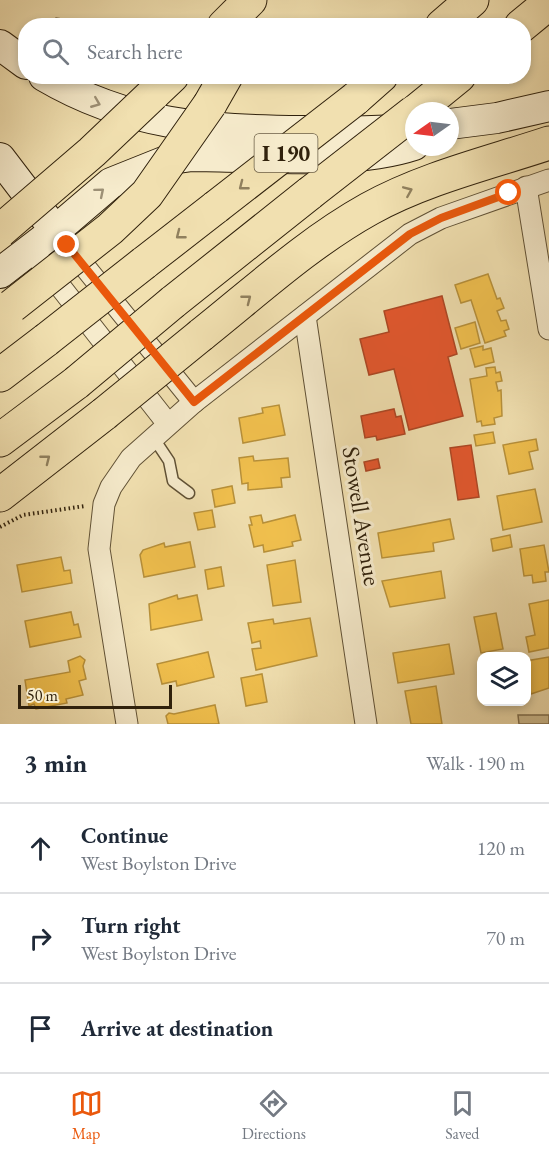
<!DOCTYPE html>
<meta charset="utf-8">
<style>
:root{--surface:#fff;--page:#f6f6f7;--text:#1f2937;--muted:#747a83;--line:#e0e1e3;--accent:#ea580c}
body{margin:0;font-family:"EB Garamond",serif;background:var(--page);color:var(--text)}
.controls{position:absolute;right:18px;bottom:18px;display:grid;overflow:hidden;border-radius:12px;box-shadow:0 3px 9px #0003}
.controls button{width:54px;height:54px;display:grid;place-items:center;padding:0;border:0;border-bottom:2px solid var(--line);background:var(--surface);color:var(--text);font:30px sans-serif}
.compass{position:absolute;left:405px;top:102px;width:54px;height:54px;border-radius:50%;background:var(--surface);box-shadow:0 3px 9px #0003;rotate:256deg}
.scale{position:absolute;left:18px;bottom:15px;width:154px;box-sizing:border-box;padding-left:6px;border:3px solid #30210c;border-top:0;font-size:16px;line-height:21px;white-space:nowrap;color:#30210c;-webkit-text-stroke:4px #f6ebcc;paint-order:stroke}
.stop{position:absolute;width:18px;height:18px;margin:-14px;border:4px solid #ea580c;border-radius:50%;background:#fff}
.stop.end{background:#ea580c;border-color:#fff;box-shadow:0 2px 6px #0008}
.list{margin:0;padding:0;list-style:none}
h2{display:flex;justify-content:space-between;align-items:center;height:78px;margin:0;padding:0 24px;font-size:26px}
h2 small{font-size:20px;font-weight:400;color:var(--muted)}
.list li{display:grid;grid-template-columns:39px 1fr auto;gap:18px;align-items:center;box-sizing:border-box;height:90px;padding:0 24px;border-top:2px solid var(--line)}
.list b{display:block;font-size:22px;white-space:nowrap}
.list p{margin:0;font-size:20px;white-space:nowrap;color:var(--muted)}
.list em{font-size:20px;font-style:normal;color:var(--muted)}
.icon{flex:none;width:33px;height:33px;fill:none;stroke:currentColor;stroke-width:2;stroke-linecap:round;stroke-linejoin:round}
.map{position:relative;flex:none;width:549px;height:724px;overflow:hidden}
.search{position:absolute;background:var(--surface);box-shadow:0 3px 9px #0003;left:18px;right:18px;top:18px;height:66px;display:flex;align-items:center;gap:15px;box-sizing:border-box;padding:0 21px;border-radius:24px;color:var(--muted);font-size:22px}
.sheet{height:348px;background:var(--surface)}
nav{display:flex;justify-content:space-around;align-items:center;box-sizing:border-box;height:84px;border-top:2px solid var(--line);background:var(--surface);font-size:16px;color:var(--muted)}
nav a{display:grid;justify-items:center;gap:3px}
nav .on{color:var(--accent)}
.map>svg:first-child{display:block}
</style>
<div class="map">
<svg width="549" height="724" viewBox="0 0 549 724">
<rect width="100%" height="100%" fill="#f1e0b0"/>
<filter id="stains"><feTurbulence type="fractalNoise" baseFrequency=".00333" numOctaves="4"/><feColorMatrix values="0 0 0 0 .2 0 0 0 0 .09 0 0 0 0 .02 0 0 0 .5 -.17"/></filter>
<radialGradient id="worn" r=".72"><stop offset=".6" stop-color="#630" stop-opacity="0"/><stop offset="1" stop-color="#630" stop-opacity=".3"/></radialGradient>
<path fill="#d0c094" stroke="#807050" stroke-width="1.5" d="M518 715H549V724H519Z"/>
<path fill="#af9f78" stroke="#7c6d4d" stroke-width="1.5" d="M56 18 98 25H48Z"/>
<g fill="#f2c14e" stroke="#b8913a" stroke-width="1.5">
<path d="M488 274 497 299 500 298 504 308 497 311 501 321 506 320 509 329 504 331 506 336 485 343 471 300 461 303 455 285Z"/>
<path d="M475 322 480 343 461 349 455 328Z"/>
<path d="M483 346V350L491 348 494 362 475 367 470 349Z"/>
<path d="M495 367 496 373 500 372 502 381 496 382 498 391 501 390 502 416 494 418 495 424 482 426 481 421 477 422 470 379 487 376 486 368Z"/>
<path d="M279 405 285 435 243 443 239 418 263 413 262 408Z"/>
<path d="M493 432 495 443 476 446 474 435Z"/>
<path d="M536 439 538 450 529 452 533 469 509 474 503 445Z"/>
<path d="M253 456 254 461 288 458 290 477 281 478 282 487 248 490V483L242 484 239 458Z"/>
<path d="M232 486 235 503 215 507 212 490Z"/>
<path d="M535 489 542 522 503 530 497 496Z"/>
<path d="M212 510 215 527 198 530 194 513Z"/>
<path d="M261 515 263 523 295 515 301 540 292 542 293 546 264 552 263 545 254 547 249 525H252L250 517Z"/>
<path d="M450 519 454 539 433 543 434 551 382 558 378 533Z"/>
<path d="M510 535 512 547 493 551 491 539Z"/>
<path d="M190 542 195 567 144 577 140 555 143 550 164 543 165 547Z"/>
<path d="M544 545 549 572H545L546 581 533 583 532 575 524 576 520 549Z"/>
<path d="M61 557 64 571 70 570 72 583 22 592 17 565Z"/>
<path d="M295 560 301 602 273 606 267 565Z"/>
<path d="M221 567 224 586 208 589 205 570Z"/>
<path d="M441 571 445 598 390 607 382 581Z"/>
<path d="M177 595 178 599 197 595 202 620 151 630 149 604Z"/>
<path d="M549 600V648L529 652 526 637 535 635 529 604Z"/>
<path d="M71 612 74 625 78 624 81 637 30 647 25 621Z"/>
<path d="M496 613 503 649 481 653 474 617Z"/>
<path d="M310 618 317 656 256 670 252 649 261 648 260 641 252 643 248 623 273 619 274 624Z"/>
<path d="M449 644 454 674 398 683 393 653Z"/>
<path d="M208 652 214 677 177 686 176 681 162 684 157 664Z"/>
<path d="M80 656 85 660 83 666 86 679 79 681 83 695 66 699 67 703 36 709 34 704 29 706 25 680 70 672 68 661Z"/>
<path d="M549 657V688L531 694 530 690 526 691V661Z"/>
<path d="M262 674 267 702 246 706 241 678Z"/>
<path d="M436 686 442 724H411L405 691Z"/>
<path d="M215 705 219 724H168L166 716 169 713 174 714Z"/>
</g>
<g fill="#e4572e" stroke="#ae4724" stroke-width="1.5">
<path d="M442 296 457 354 448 357 463 416 409 430 394 369 369 375 360 339 389 332 384 311Z"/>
<path d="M394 409 396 417 401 416 405 434 377 440 376 436 365 438 361 416Z"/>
<path d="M471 445 479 497 458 500 450 448Z"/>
<path d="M378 459 380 468 366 471 364 462Z"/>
</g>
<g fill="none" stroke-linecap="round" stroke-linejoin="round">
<g stroke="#605135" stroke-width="13">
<path id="service" d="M153 437 169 461 173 481 189 493"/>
</g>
<g stroke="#605135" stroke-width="23">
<g id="minor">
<path d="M526 187 549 329"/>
<path d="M68 246 194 402"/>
<path d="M30 248 168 424"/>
<path d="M305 316 366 724"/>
<path d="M127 724 99 549 104 504 111 487 131 458 194 402 410 234 441 218 549 180"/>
</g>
</g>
<g stroke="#30210c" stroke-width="32">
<g id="secondary">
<path d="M0 45 26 64"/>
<path d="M44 76C129 126 207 130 303 131 336 131 371 133 403 129"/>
<path d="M450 124 497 118 549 106"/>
<path d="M0 158 48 221"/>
<path d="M0 273 56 230 111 183 171 159 192 156C260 156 350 166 414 145"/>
</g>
</g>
<g stroke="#30210c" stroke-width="35">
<g id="motorway">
<path d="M224 26 250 0"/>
<path d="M442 26 472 0"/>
<path d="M521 26 549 3"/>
<path d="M153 94 172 76"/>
<path d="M355 99 381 76"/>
<path d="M210 104 226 76"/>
<path d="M416 111 459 76"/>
<path d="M144 263 216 207"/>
<path d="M173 302 310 193"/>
<path d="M201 335C255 292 308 243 369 209 425 178 489 163 549 143"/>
<path d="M0 375 46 340"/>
<path d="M0 440 76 383"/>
<path d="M0 495 104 414"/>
</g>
</g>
<path stroke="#30210c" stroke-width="4" stroke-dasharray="1.5 3" stroke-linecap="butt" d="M0 527 23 515 85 506"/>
<use href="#service" stroke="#f6ebcc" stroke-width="10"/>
<use href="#minor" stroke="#f6ebcc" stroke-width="21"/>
<use href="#secondary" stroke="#f6ebcc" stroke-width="30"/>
<use href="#motorway" stroke="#f1e0b0" stroke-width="33"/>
<g stroke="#30210c" stroke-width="35" stroke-linecap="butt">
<g id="motorway-bridge">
<path d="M310 193 414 112"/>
<path d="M216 207 355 99"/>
<path d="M0 231 92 152 153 94"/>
<path d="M12 306 110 229 147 194 210 104"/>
<path d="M46 340 144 263"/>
<path d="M76 383 173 302"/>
<path d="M104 414 201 335"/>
</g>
</g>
<use href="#motorway-bridge" stroke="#f1e0b0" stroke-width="33"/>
</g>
<defs><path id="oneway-chevron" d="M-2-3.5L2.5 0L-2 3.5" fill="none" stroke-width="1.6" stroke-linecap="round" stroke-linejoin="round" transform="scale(1.5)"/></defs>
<g stroke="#9d9076">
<use href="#oneway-chevron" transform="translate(96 103) rotate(22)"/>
<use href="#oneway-chevron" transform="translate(100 192) rotate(-40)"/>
</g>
<g stroke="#90805e">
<use href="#oneway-chevron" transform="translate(243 186) rotate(142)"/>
<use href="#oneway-chevron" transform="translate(408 191) rotate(-23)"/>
<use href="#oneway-chevron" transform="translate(180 235) rotate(142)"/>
<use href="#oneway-chevron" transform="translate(247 299) rotate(-38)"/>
<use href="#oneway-chevron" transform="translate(46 459) rotate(-38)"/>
</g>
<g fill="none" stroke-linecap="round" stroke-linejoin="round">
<path stroke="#ea580c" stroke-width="8" d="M67 245 194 402 410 234 441 218 509 193"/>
</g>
<g text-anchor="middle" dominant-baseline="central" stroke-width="6" stroke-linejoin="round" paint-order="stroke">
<rect fill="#f6ebcc" stroke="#6b5e46" stroke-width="1.5" x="254.5" y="134" width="63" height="38" rx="4.5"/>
<g font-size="22" font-weight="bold" fill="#30210c">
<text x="286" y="153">I 190</text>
</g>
<g font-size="24" fill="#30210c" stroke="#f6ebcc">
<text transform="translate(362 516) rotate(81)">Stowell Avenue</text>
</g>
</g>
<rect width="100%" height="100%" filter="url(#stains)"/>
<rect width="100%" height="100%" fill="url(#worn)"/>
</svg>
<div class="controls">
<button><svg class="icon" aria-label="layers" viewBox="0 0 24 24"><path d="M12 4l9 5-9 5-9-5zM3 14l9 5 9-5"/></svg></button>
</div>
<svg class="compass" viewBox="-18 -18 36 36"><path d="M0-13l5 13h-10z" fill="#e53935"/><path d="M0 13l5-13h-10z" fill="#747a83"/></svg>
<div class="scale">50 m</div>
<div class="stop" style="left:509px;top:193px"></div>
<div class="stop end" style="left:67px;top:245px"></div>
<div class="search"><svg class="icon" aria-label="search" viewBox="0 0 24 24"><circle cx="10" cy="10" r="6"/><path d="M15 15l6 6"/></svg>Search here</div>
</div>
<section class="sheet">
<h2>3 min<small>Walk · 190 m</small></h2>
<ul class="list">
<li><svg class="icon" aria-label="ahead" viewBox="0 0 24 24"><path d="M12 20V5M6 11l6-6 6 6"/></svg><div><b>Continue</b><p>West Boylston Drive</p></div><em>120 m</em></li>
<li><svg class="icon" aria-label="right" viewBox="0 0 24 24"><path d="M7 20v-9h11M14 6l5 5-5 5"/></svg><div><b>Turn right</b><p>West Boylston Drive</p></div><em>70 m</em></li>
<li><svg class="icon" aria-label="arrive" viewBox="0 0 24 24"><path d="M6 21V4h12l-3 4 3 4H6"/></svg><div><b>Arrive at destination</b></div></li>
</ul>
</section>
<nav>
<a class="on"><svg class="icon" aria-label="map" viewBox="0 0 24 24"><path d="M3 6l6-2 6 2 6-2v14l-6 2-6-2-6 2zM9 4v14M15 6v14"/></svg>Map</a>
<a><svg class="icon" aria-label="directions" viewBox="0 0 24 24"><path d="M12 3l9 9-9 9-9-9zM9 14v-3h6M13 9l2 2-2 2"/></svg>Directions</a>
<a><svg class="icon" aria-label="saved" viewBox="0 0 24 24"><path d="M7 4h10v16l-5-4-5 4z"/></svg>Saved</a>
</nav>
